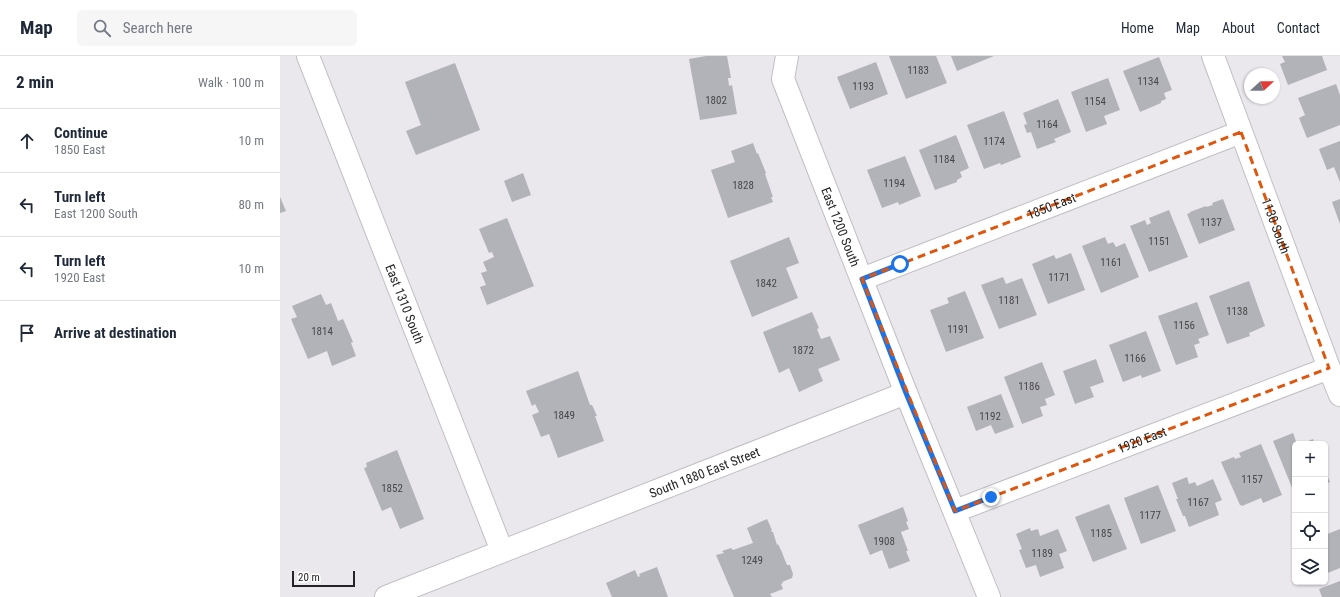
<!DOCTYPE html>
<meta charset="utf-8">
<style>
:root{--surface:#fff;--page:#f6f6f7;--text:#1f2937;--muted:#747a83;--line:#e0e1e3}
body{margin:0;font-family:"Roboto Condensed",sans-serif;background:var(--page);color:var(--text)}
.controls{position:absolute;right:12px;bottom:12px;display:grid;overflow:hidden;border-radius:6px;box-shadow:0 1px 3px #0004}
.controls button{width:36px;height:36px;display:grid;place-items:center;padding:0;border:0;border-bottom:1px solid var(--line);background:var(--surface);color:var(--text);font:20px sans-serif}
.compass{position:absolute;left:964px;top:12px;width:36px;height:36px;border-radius:50%;background:var(--surface);box-shadow:0 1px 3px #0004;rotate:69deg}
.scale{position:absolute;left:12px;bottom:10px;width:63px;box-sizing:border-box;padding-left:4px;border:2px solid #242325;border-top:0;font-size:11px;line-height:14px;white-space:nowrap;color:#242325;-webkit-text-stroke:3px #fff;paint-order:stroke}
.stop{position:absolute;width:12px;height:12px;margin:-9px;border:3px solid #1a73e8;border-radius:50%;background:#fff}
.stop.end{background:#1a73e8;border-color:#fff;box-shadow:0 1px 4px #0008}
.list{margin:0;padding:0;list-style:none}
h2{display:flex;justify-content:space-between;align-items:center;height:52px;margin:0;padding:0 16px;font-size:17px}
h2 small{font-size:13px;font-weight:400;color:var(--muted)}
.list li{display:grid;grid-template-columns:26px 1fr auto;gap:12px;align-items:center;box-sizing:border-box;height:64px;padding:0 16px;border-top:1px solid var(--line)}
.list b{display:block;font-size:15px;white-space:nowrap}
.list p{margin:0;font-size:13px;white-space:nowrap;color:var(--muted)}
.list em{font-size:13px;font-style:normal;color:var(--muted)}
.icon{flex:none;width:22px;height:22px;fill:none;stroke:currentColor;stroke-width:2;stroke-linecap:round;stroke-linejoin:round}
.map{position:relative;flex:none;width:1060px;height:541px;overflow:hidden}
header{display:flex;align-items:center;gap:24px;box-sizing:border-box;height:56px;padding:0 20px;background:var(--surface);border-bottom:1px solid var(--line)}
header strong{font-size:19px}
nav{display:flex;gap:22px;margin-inline-start:auto;font-size:14px}
.search{width:280px;height:36px;background:var(--page);display:flex;align-items:center;gap:10px;box-sizing:border-box;padding:0 14px;border-radius:6px;color:var(--muted);font-size:15px}
main{display:flex}
aside{flex:1;background:var(--surface)}
.map>svg:first-child{display:block}
</style>
<header>
<strong>Map</strong>
<div class="search"><svg class="icon" aria-label="search" viewBox="0 0 24 24"><circle cx="10" cy="10" r="6"/><path d="M15 15l6 6"/></svg>Search here</div>
<nav><a>Home</a><a>Map</a><a>About</a><a>Contact</a></nav>
</header>
<main>
<aside>
<h2>2 min<small>Walk · 100 m</small></h2>
<ul class="list">
<li><svg class="icon" aria-label="ahead" viewBox="0 0 24 24"><path d="M12 20V5M6 11l6-6 6 6"/></svg><div><b>Continue</b><p>1850 East</p></div><em>10 m</em></li>
<li><svg class="icon" aria-label="left" viewBox="0 0 24 24"><path d="M17 20v-9H6M10 6l-5 5 5 5"/></svg><div><b>Turn left</b><p>East 1200 South</p></div><em>80 m</em></li>
<li><svg class="icon" aria-label="left" viewBox="0 0 24 24"><path d="M17 20v-9H6M10 6l-5 5 5 5"/></svg><div><b>Turn left</b><p>1920 East</p></div><em>10 m</em></li>
<li><svg class="icon" aria-label="arrive" viewBox="0 0 24 24"><path d="M6 21V4h12l-3 4 3 4H6"/></svg><div><b>Arrive at destination</b></div></li>
</ul>
</aside>
<div class="map">
<svg width="1060" height="541" viewBox="0 0 1060 541">
<rect width="100%" height="100%" fill="#eae7ed"/>
<g fill="#b2b3b8">
<path d="M426 0H447L451 22H448L449 30 452 29 457 58 420 64 409 3Z"/>
<path d="M609 0H656L667 27 626 43Z"/>
<path d="M671 0H714L677 15Z"/>
<path d="M1002 0H1042L1047 14 1008 29 1000 8 1005 6Z"/>
<path d="M879 1 892 34 884 37 886 43 881 45V47L860 56 843 15Z"/>
<path d="M596 6 608 38 570 53 557 21Z"/>
<path d="M175 7 200 74 136 99 126 75 141 69 125 26Z"/>
<path d="M828 22 840 54 824 60 827 68 806 76 791 36Z"/>
<path d="M1056 28 1060 39V69L1027 82 1019 62 1025 59 1018 42Z"/>
<path d="M778 43 791 76 774 83 776 86 757 93 751 76 747 77 744 69 747 68 743 57Z"/>
<path d="M724 55 741 101 721 109 720 107 704 113 687 69Z"/>
<path d="M676 79 689 112 680 116 682 121 677 124V126L655 134 639 94Z"/>
<path d="M1060 85V126L1054 111 1047 114 1039 93Z"/>
<path d="M473 87 477 98 478 97 486 117 485 118 493 141H491L493 146 448 162 431 114 455 106 451 95Z"/>
<path d="M625 100 641 140 619 149 618 146 602 152 587 114Z"/>
<path d="M243 117 251 139 232 146 224 125Z"/>
<path d="M0 141 6 155 0 157Z"/>
<path d="M943 143 955 174 919 188 907 158 910 157V156L926 150V151L933 149 932 147Z"/>
<path d="M1060 143V168L1052 146Z"/>
<path d="M889 154 908 201 869 216 850 170 865 164 867 169 871 167 869 162Z"/>
<path d="M227 162 254 230 207 249 200 231 206 229 201 217 207 215 203 206 214 201 212 196 209 197 199 173Z"/>
<path d="M509 181 519 207 506 212 518 242 472 261 450 205Z"/>
<path d="M825 181 828 188 833 186 836 191 845 187 859 221 821 237 802 190Z"/>
<path d="M791 197 805 234 768 248 752 208 774 199 776 203Z"/>
<path d="M723 221 726 228 742 222 757 259 719 273 701 229Z"/>
<path d="M969 225 985 270 969 277 970 280 947 288 929 240Z"/>
<path d="M685 235 704 282 666 296 650 254 669 247 667 242Z"/>
<path d="M41 238 46 249 51 247 58 265 63 263 73 286 71 287 76 300 52 310 47 295 28 303 11 263 17 261 12 250Z"/>
<path d="M917 246 929 279 918 283 920 287 914 289 918 301 896 309 878 260Z"/>
<path d="M532 256 539 272 537 273 541 283 550 280 560 304 538 313 543 325 519 336 509 312 499 317 483 276Z"/>
<path d="M866 275 881 315 862 322 861 319 843 326 829 289Z"/>
<path d="M816 303 824 326 810 331 814 341 795 348 783 315Z"/>
<path d="M762 306 775 339 765 343 767 349 760 351 763 360 742 368 724 321Z"/>
<path d="M298 315 310 349H312L317 360H315L324 385 278 402 269 378 261 381 252 359 259 356 255 348 252 350 246 335Z"/>
<path d="M721 338 734 371 715 378 711 369 696 375 687 351Z"/>
<path d="M1013 377 1017 388H1015V439L993 385Z"/>
<path d="M1033 383 1034 388H1021Z"/>
<path d="M981 388 1002 439 983 447 981 442 962 450 961 449H960L941 406 954 401 955 403 961 401 959 397Z"/>
<path d="M117 394 144 463 120 473 111 451 102 455 84 412 87 411 86 407Z"/>
<path d="M1045 415 1050 426 1045 428Z"/>
<path d="M907 421 909 428 915 426 917 430 933 423 942 444 935 447 939 459 909 471 905 460H903L896 443H898L892 427Z"/>
<path d="M878 429 896 475 861 488 844 442Z"/>
<path d="M829 448 847 493 813 506 795 461Z"/>
<path d="M623 451 628 465 626 466 629 473 621 476 628 495H626L630 505 609 513 602 494 590 499 578 469Z"/>
<path d="M487 463 492 474H491L492 476H493L497 489 498 488 501 494 507 509H510L513 518 512 522 502 526 503 527 501 528 503 533 490 538 492 541H454L436 499 444 497 442 495 451 492 453 494 473 487 467 472Z"/>
<path d="M750 472 751 475 758 473 760 480 778 473 787 495 779 498 784 512 760 521 756 509 746 512 739 494 742 493 736 478Z"/>
<path d="M1060 473V512L1045 518V479Z"/>
<path d="M377 511 388 541H332L326 527 355 514 358 521 360 520 359 518Z"/>
<path d="M1060 525V541H1042L1039 533Z"/>
</g>
<g fill="none" stroke-linecap="round" stroke-linejoin="round">
<g stroke="#c1bfc4" stroke-width="24">
<g id="minor">
<path id="s1" d="M28 0 222 495"/>
<path id="s2" d="M507 0 503 23 626 337 709 541"/>
<path id="s3" d="M933 0 1049 312 1060 339"/>
<path id="s4" d="M582 223 961 76"/>
<path id="s5" d="M675 455 1049 312"/>
<path id="s6" d="M106 541 626 337"/>
</g>
</g>
<use href="#minor" stroke="#fff" stroke-width="22"/>
</g>
<g fill="none" stroke-linecap="round" stroke-linejoin="round">
<path stroke="#1a73e8" stroke-width="5" d="M620 208 582 223 626 337 675 455 711 441"/>
</g>
<path fill="none" stroke="#de560d" stroke-width="3" stroke-dasharray="8 5" stroke-linejoin="round" d="M961 76 1049 312 675 455 582 223Z"/>
<g text-anchor="middle" dominant-baseline="central" stroke-width="3" stroke-linejoin="round" paint-order="stroke">
<g font-size="11" fill="#48474a">
<text x="638" y="14">1183</text>
<text x="868" y="25">1134</text>
<text x="583" y="30">1193</text>
<text x="436" y="44">1802</text>
<text x="815" y="45">1154</text>
<text x="767" y="68">1164</text>
<text x="714" y="85">1174</text>
<text x="664" y="103">1184</text>
<text x="614" y="127">1194</text>
<text x="463" y="129">1828</text>
<text x="931" y="166">1137</text>
<text x="879" y="185">1151</text>
<text x="831" y="206">1161</text>
<text x="779" y="221">1171</text>
<text x="486" y="227">1842</text>
<text x="729" y="244">1181</text>
<text x="957" y="255">1138</text>
<text x="904" y="269">1156</text>
<text x="678" y="273">1191</text>
<text x="42" y="275">1814</text>
<text x="523" y="294">1872</text>
<text x="855" y="302">1166</text>
<text x="749" y="330">1186</text>
<text x="284" y="359">1849</text>
<text x="710" y="360">1192</text>
<text x="972" y="423">1157</text>
<text x="112" y="432">1852</text>
<text x="918" y="446">1167</text>
<text x="870" y="459">1177</text>
<text x="821" y="477">1185</text>
<text x="604" y="485">1908</text>
<text x="762" y="497">1189</text>
<text x="472" y="504">1249</text>
</g>
<g font-size="13" fill="#242325" stroke="#fff">
<text stroke="none"><textPath href="#s4" startOffset="203">1850 East</textPath></text>
<text stroke="none"><textPath href="#s3" startOffset="181">1130 South</textPath></text>
<text stroke="none"><textPath href="#s2" startOffset="182">East 1200 South</textPath></text>
<text stroke="none"><textPath href="#s1" startOffset="266">East 1310 South</textPath></text>
<text stroke="none"><textPath href="#s5" startOffset="200">1920 East</textPath></text>
<text stroke="none"><textPath href="#s6" startOffset="342">South 1880 East Street</textPath></text>
</g>
</g>
</svg>
<div class="controls">
<button>+</button>
<button>−</button>
<button><svg class="icon" aria-label="locate" viewBox="0 0 24 24"><circle cx="12" cy="12" r="6"/><path d="M12 2v4M12 18v4M2 12h4M18 12h4"/></svg></button>
<button><svg class="icon" aria-label="layers" viewBox="0 0 24 24"><path d="M12 4l9 5-9 5-9-5zM3 14l9 5 9-5"/></svg></button>
</div>
<svg class="compass" viewBox="-18 -18 36 36"><path d="M0-13l5 13h-10z" fill="#e53935"/><path d="M0 13l5-13h-10z" fill="#747a83"/></svg>
<div class="scale">20 m</div>
<div class="stop" style="left:620px;top:208px"></div>
<div class="stop end" style="left:711px;top:441px"></div>
</div>
</main>
